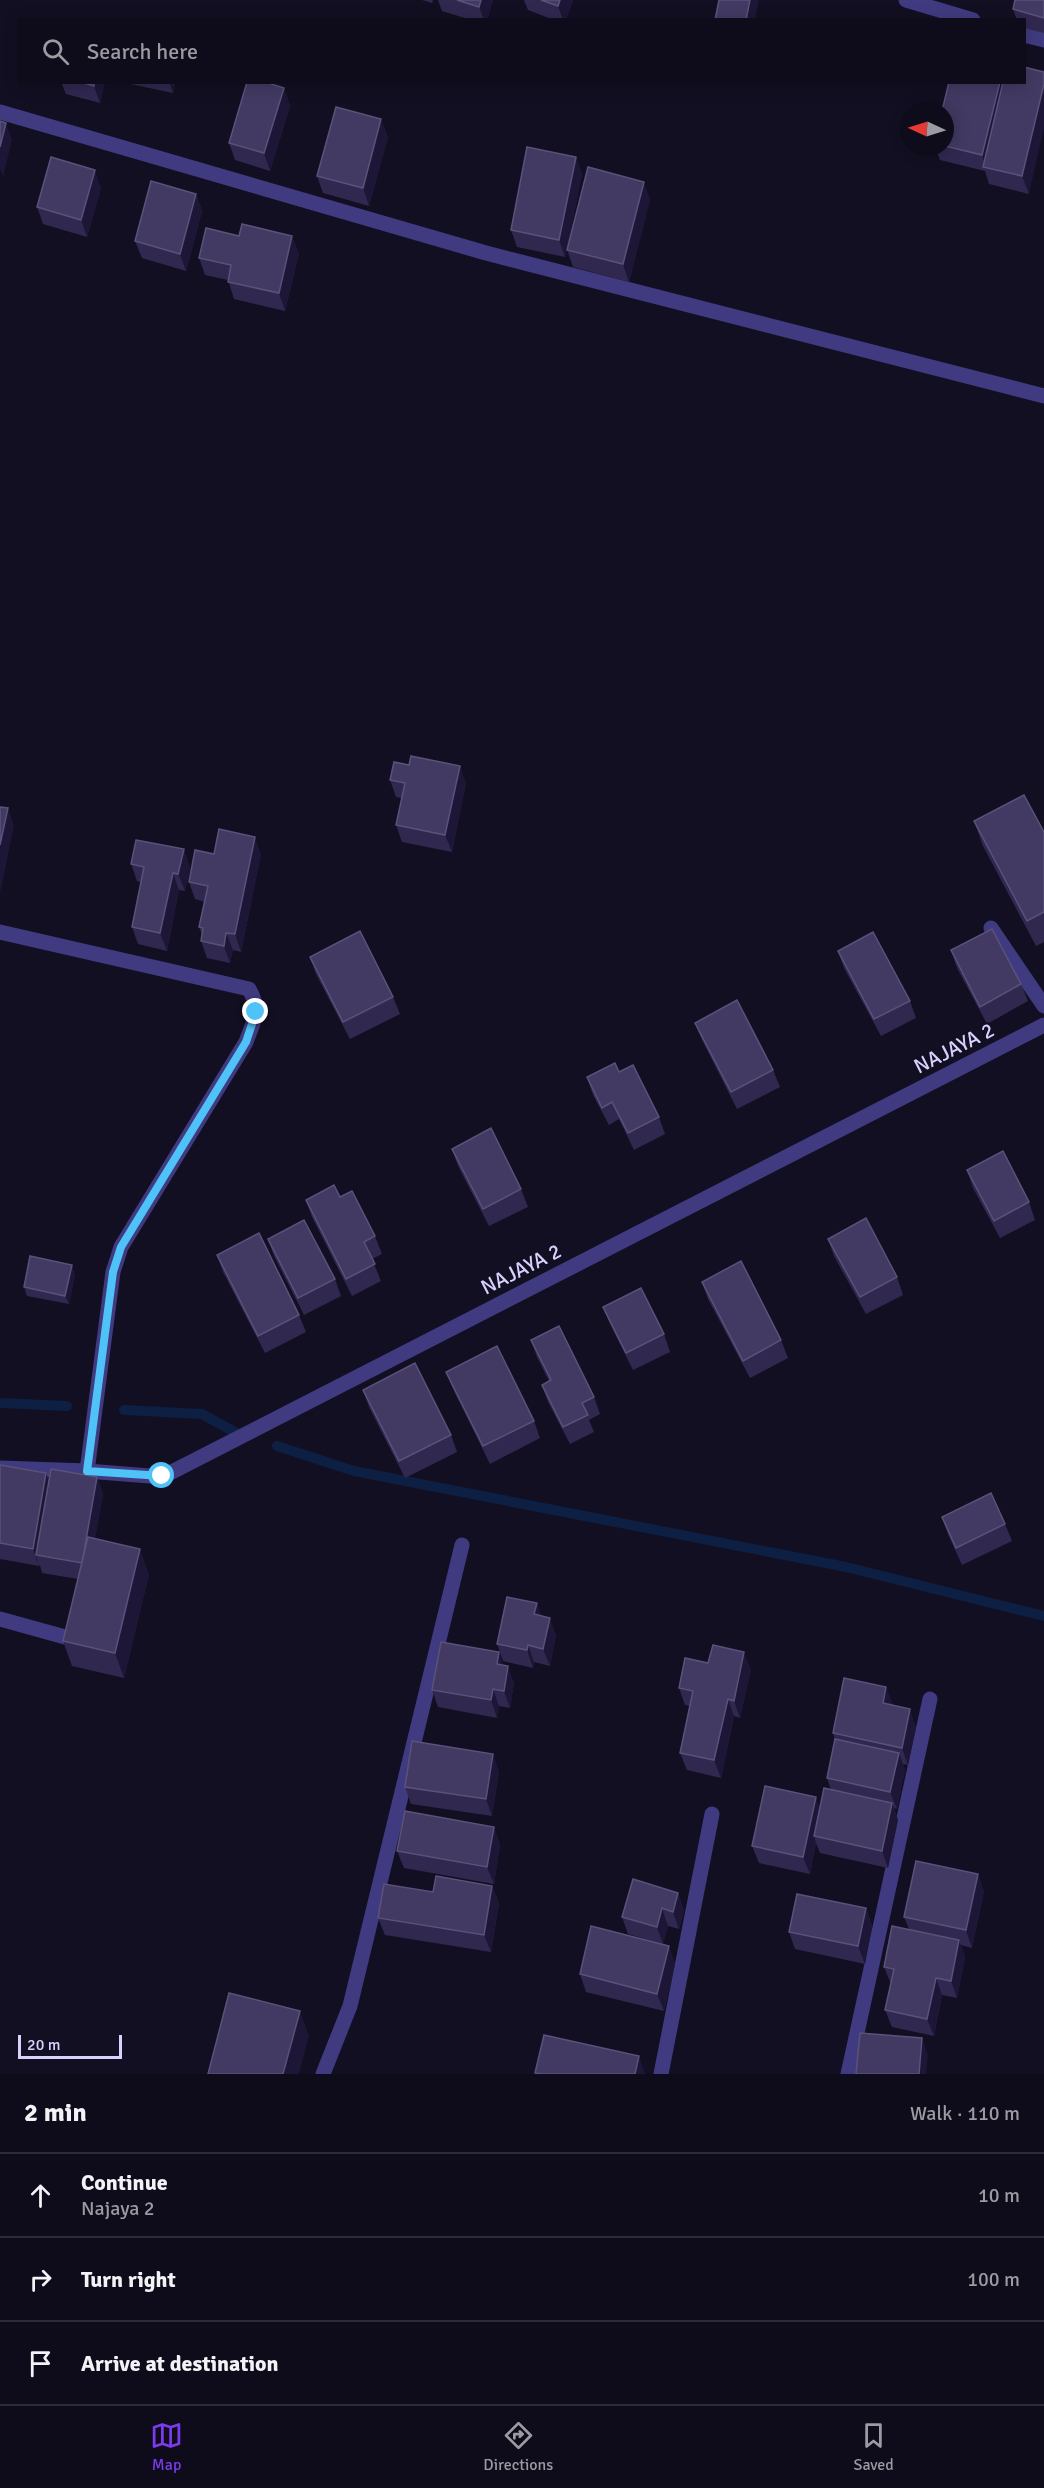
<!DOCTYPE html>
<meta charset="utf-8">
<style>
:root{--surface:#0e0b1a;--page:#171423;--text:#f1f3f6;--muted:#9b9ba2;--line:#2e2b39;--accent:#7c3aed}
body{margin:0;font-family:Signika,sans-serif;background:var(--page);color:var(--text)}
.compass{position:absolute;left:900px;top:102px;width:54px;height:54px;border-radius:50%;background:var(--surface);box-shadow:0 3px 15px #0003;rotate:274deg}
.scale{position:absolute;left:18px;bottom:15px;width:104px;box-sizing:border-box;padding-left:6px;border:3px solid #d8d1fd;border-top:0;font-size:16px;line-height:21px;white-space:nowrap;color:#d8d1fd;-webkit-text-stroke:4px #120f22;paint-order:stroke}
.stop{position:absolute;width:18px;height:18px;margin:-14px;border:4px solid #4fc3f7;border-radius:50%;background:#fff}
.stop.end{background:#4fc3f7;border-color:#fff;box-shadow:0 2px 6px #0008}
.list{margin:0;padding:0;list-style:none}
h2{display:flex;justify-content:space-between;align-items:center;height:78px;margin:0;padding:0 24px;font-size:26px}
h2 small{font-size:20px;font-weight:400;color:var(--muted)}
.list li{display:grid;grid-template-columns:39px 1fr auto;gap:18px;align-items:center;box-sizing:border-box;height:84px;padding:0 24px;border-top:2px solid var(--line)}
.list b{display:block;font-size:22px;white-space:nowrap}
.list p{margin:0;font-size:20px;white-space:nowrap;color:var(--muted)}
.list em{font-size:20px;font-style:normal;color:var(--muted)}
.icon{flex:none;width:33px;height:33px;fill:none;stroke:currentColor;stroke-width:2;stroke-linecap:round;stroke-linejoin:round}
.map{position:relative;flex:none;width:1044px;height:2074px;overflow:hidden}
.search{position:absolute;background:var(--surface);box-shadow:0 3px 15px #0003;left:18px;right:18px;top:18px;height:66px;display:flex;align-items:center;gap:15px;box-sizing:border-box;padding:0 21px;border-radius:0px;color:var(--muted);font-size:22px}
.sheet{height:330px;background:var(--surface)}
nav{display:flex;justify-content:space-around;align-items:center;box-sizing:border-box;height:84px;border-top:2px solid var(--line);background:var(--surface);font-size:16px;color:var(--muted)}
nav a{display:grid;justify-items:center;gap:3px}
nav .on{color:var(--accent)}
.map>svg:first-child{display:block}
</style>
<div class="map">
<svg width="1044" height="2074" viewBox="0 0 1044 2074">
<rect width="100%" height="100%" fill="#120f22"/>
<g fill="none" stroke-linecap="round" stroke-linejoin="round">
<g stroke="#0d1f43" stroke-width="10">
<path d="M0 1403 67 1406"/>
<path d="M124 1410 202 1414 240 1435"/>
<path d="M277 1446 354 1471 846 1567 1044 1616"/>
</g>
<g stroke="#403b80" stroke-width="15">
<path d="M991 928 1044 1006"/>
<path d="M0 1619 65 1637"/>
</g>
<g stroke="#403b80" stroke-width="15">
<path d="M906 0 973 20"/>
<path d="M1024 35 1044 40"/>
<path d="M0 112 486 253 1044 396"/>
<path d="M0 932 249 989C262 1012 254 1019 246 1042L121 1247 113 1272 87 1471"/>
<path d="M0 1468 87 1471 162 1477 1044 1025"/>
<path d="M323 2074 350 2006 462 1545"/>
<path d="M661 2074 712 1814"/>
<path d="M848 2074 930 1699"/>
</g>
</g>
<g fill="#312850">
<path d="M422 0H433L432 3Z"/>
<path d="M438 0H493L487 20H471L442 11Z"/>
<path d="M524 0H573L566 20H554L528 10Z"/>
<path d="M1044 0V33L1024 28V20H1017L1013 9Z"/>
<path d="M61 82H105L100 103 66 94Z"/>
<path d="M130 82H175L173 93 130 84Z"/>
<path d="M1024 82 1029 194 989 184 985 171 940 160 935 147H945V111Z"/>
<path d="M284 88 290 106 270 171 235 160 229 143Z"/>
<path d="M388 137 369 206 323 193 317 176Z"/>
<path d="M576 157 582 174 565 257 517 247 511 230Z"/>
<path d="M101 188 87 237 43 224 37 207Z"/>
<path d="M196 194 202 211 186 271 142 258 135 241Z"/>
<path d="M650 199 629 282 573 267 567 250Z"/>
<path d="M299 253 285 311 234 299 228 280 205 275 199 258Z"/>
<path d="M390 780 466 783 452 852 402 842 396 825 402 798 396 797Z"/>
<path d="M974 821 1044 832V942L1036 946 983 846Z"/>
<path d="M261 854 241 952 233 950 230 963 207 958 201 941 202 935 199 927 205 902 195 899 189 882Z"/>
<path d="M131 864 190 867 185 891 179 890 167 951 138 944 132 927 141 882 137 881Z"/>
<path d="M951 950 1021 984 1028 1001 987 1024 957 968Z"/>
<path d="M838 951 910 1001 916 1018 881 1036 844 968Z"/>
<path d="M310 957 393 997 400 1014 350 1039 316 974Z"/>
<path d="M695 1023 773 1070 780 1087 737 1109 702 1040Z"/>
<path d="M619 1072 659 1117 665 1134 634 1150 619 1119 609 1125 593 1095 587 1077Z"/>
<path d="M452 1149 521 1189 528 1207 489 1226 458 1166Z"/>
<path d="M967 1170 1029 1202 1035 1220 1000 1238 973 1188Z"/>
<path d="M340 1197 375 1236 382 1254 372 1259 381 1281 352 1296 312 1217 306 1200Z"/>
<path d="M268 1239 335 1279 341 1296 304 1315 274 1256Z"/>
<path d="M828 1239 897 1277 903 1295 866 1314 834 1256Z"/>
<path d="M217 1255 299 1315 306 1332 265 1353 223 1272Z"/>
<path d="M75 1274 69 1304 27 1296 24 1287Z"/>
<path d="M702 1282 781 1340 788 1358 750 1378 708 1299Z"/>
<path d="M603 1307 664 1334 670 1352 633 1370 610 1324Z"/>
<path d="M531 1340 594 1397 600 1414 589 1420 594 1432 570 1444 548 1402 542 1385 549 1381 537 1357Z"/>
<path d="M446 1372 534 1421 540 1438 490 1464 453 1389Z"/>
<path d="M363 1390 451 1435 457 1452 405 1478 369 1407Z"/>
<path d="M0 1465 46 1473 49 1481 97 1477 103 1494 95 1538 149 1574 124 1678 72 1666 63 1641 78 1579 42 1573 40 1565 39 1566 0 1559Z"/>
<path d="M942 1517 1005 1524 1012 1541 962 1565 948 1534Z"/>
<path d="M537 1603 541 1616 556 1635 550 1666 534 1662 533 1668 503 1661 497 1644Z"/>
<path d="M708 1663 751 1669 740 1718 734 1716 721 1778 687 1770 680 1753 690 1706 685 1705 679 1688Z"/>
<path d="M504 1666 514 1683 510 1708 499 1706 497 1718 438 1707 432 1690Z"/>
<path d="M893 1704 892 1706 916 1727 908 1765 903 1764 905 1770 897 1809 894 1808 898 1820 888 1868 820 1853 816 1843 810 1874 759 1863 752 1846 820 1807 831 1790 827 1778 835 1740 833 1733Z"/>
<path d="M499 1771 492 1816 411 1804 405 1787Z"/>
<path d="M494 1827 500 1845 494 1884 404 1868 397 1851Z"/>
<path d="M492 1886 499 1903 491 1952 385 1935 378 1918Z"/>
<path d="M984 1891 972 1948 961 1945 965 1957 957 1998 942 1995 934 2036 892 2027 885 2010 891 1984 884 1967 909 1929 904 1917Z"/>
<path d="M678 1893 684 1911 679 1929 668 1926 663 1944 675 1963 664 2011 586 1992 580 1974 662 1944 628 1934 622 1917Z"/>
<path d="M866 1908 872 1926 865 1964 795 1949 789 1932Z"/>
</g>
<g fill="#1d1636">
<path d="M481 0H493L487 20H484L479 7Z"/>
<path d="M560 0H573L566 20H563L558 6Z"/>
<path d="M750 0H759L755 20H746Z"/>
<path d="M94 82H105L100 103 94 86Z"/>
<path d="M169 82H175L173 93Z"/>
<path d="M1000 82H1011L986 168 982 155Z"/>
<path d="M1044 84V128L1029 194 1022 176Z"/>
<path d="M284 88 290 106 270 171 264 153Z"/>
<path d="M381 119 388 137 369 206 363 188Z"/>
<path d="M6 123 12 140 3 177 0 169V147Z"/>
<path d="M576 157 582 174 565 257 559 240Z"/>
<path d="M95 170 101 188 87 237 81 220Z"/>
<path d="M644 182 650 199 629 282 623 264Z"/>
<path d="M196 194 202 211 186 271 180 254Z"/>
<path d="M292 236 299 253 285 311 279 293Z"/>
<path d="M460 766 466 783 452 852 445 835Z"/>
<path d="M8 808 14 826 0 893V845Z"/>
<path d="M255 837 261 854 241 952 235 934Z"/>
<path d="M184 849 190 867 185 891 178 874Z"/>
<path d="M173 873 179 890 167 951 160 933Z"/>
<path d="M226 933 233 950 230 963 224 946Z"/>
<path d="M72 1265 75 1274 69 1304 65 1296Z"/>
<path d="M46 1473 52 1490 36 1555 39 1566 33 1549Z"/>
<path d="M97 1477 103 1494 88 1580 82 1563Z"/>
<path d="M140 1549 149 1574 124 1678 115 1653Z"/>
<path d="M537 1603 543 1620 534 1614Z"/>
<path d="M550 1618 556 1635 550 1666 543 1649Z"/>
<path d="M528 1645 534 1662 533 1668 527 1650Z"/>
<path d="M499 1652 505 1670 497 1664Z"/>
<path d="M744 1652 751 1669 740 1718 734 1701Z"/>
<path d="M508 1666 514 1683 510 1708 504 1691Z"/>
<path d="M886 1687 893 1704 889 1721 883 1703Z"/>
<path d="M493 1689 499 1706 497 1718 491 1700Z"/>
<path d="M728 1699 734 1716 721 1778 714 1760Z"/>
<path d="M910 1709 916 1727 908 1765 902 1748Z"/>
<path d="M899 1753 905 1770 897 1809 890 1792Z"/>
<path d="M493 1754 499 1771 492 1816 486 1799Z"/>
<path d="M816 1797 822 1815 814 1836 816 1843 810 1874 803 1857Z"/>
<path d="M892 1803 898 1820 888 1868 882 1851Z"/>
<path d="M494 1827 500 1845 494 1884 487 1867Z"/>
<path d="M978 1874 984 1891 972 1948 966 1930Z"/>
<path d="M492 1886 499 1903 491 1952 484 1935Z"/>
<path d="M678 1893 684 1911 679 1929 673 1912Z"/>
<path d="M662 1908 668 1926 663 1944 657 1927Z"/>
<path d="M866 1908 872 1926 865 1964 858 1946Z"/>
<path d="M959 1940 965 1957 957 1998 951 1981Z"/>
<path d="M669 1946 675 1963 664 2011 657 1994Z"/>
<path d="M936 1978 942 1995 934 2036 927 2019Z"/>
<path d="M300 2011 309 2036 299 2074H283Z"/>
<path d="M922 2038 928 2055 926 2074H919Z"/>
<path d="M639 2056 645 2073V2074H635Z"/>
</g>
<g fill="#433a63" stroke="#5a527b" stroke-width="1.5">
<path d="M457 0H481L479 7Z"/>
<path d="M541 0H560L558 6Z"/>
<path d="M719 0H750L746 20H715Z"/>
<path d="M1015 0H1044V18L1013 9Z"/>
<path d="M1024 67 1044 72V84L1022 176 983 167 1003 82H1024Z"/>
<path d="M81 82H94V86Z"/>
<path d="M247 82H265L284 88 264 153 229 143Z"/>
<path d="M949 82H1000L982 155 945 146V111H942Z"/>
<path d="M336 107 381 119 363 188 317 176Z"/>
<path d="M0 121 6 123 0 147Z"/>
<path d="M527 147 576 157 559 240 511 230Z"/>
<path d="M51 157 95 170 81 220 37 207Z"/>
<path d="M588 167 644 182 623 264 567 250Z"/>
<path d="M151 181 196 194 180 254 135 241Z"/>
<path d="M242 224 292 236 279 293 228 282 231 265 199 258 206 228 239 236Z"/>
<path d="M411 756 460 766 445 835 396 825 405 783 390 780 394 762 409 765Z"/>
<path d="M1024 795 1044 832V912L1027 921 974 821Z"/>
<path d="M0 807 8 808 0 845Z"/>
<path d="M219 829 255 837 235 934 226 933 224 946 201 941 203 928 199 927 208 886 189 882 195 850 214 854Z"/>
<path d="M136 840 184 849 178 874 173 873 160 933 132 927 144 867 131 864Z"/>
<path d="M992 929 1021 984 980 1007 951 950Z"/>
<path d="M360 931 393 997 343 1022 310 957Z"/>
<path d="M873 932 910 1001 874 1019 838 951Z"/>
<path d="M737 1000 773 1070 731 1092 695 1023Z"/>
<path d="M615 1063 619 1072 633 1065 659 1117 628 1133 612 1102 602 1108 587 1077Z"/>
<path d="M491 1128 521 1189 483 1209 452 1149Z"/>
<path d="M1003 1151 1029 1202 994 1221 967 1170Z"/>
<path d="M334 1185 340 1197 352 1191 375 1236 364 1242 375 1264 346 1279 306 1200Z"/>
<path d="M866 1218 897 1277 860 1297 828 1239Z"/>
<path d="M304 1220 335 1279 298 1298 268 1239Z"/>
<path d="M259 1233 299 1315 258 1336 217 1255Z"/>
<path d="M30 1256 72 1265 65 1296 24 1287Z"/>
<path d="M741 1261 781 1340 743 1361 702 1282Z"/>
<path d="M641 1288 664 1334 626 1353 603 1307Z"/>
<path d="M559 1326 594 1397 582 1403 588 1415 563 1427 542 1385 551 1380 531 1340Z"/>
<path d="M497 1346 534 1421 483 1446 446 1372Z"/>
<path d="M415 1363 451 1435 399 1461 363 1390Z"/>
<path d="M0 1465 46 1473 33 1549 0 1543Z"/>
<path d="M51 1469 97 1477 82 1563 36 1555Z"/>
<path d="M991 1493 1005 1524 956 1548 942 1517Z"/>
<path d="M88 1537 140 1549 115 1653 63 1641Z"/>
<path d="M507 1597 537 1603 534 1614 550 1618 543 1649 528 1645 527 1650 497 1644Z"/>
<path d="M441 1642 499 1652 497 1664 508 1666 504 1691 493 1689 491 1700 432 1690Z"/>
<path d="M713 1645 744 1652 734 1701 728 1699 714 1760 680 1753 693 1691 679 1688 685 1658 708 1663Z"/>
<path d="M844 1678 886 1687 883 1703 910 1709 902 1748 833 1733Z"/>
<path d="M835 1739 899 1753 890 1792 827 1778Z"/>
<path d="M412 1741 493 1754 486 1799 405 1787Z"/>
<path d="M765 1786 816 1797 803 1857 752 1846Z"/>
<path d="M824 1788 892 1803 882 1851 814 1836Z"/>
<path d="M405 1811 494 1827 487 1867 397 1851Z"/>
<path d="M916 1861 978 1874 966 1930 904 1917Z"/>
<path d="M436 1876 492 1886 484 1935 378 1918 384 1884 433 1892Z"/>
<path d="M633 1879 678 1893 673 1912 662 1908 657 1927 622 1917Z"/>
<path d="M797 1894 866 1908 858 1946 789 1932Z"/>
<path d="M591 1926 669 1946 657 1994 580 1974Z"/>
<path d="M892 1926 959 1940 951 1981 936 1978 927 2019 885 2010 894 1969 884 1967Z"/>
<path d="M229 1993 300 2011 283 2074H208Z"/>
<path d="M860 2033 922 2038 919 2074H856Z"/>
<path d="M544 2035 639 2056 635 2074H541L535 2073Z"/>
</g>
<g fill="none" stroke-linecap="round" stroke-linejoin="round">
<path stroke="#4fc3f7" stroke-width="8" d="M162 1476 87 1471 113 1272 121 1247 246 1042 256 1012"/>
</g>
<g text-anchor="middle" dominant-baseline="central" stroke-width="4.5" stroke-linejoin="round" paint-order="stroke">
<g font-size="21" fill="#d8d1fd" stroke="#120f22">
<text transform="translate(954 1048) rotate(-27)">NAJAYA 2</text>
<text transform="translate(521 1269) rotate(-27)">NAJAYA 2</text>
</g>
</g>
</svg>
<svg class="compass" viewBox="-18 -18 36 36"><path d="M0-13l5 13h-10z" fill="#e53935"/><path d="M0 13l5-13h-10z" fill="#9b9ba2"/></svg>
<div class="scale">20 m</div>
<div class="stop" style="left:162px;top:1476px"></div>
<div class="stop end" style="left:256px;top:1012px"></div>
<div class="search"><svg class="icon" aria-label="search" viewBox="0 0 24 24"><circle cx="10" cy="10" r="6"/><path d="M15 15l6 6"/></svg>Search here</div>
</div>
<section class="sheet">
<h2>2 min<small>Walk · 110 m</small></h2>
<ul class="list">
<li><svg class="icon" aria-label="ahead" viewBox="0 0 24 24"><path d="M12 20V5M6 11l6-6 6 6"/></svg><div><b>Continue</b><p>Najaya 2</p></div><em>10 m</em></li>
<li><svg class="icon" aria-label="right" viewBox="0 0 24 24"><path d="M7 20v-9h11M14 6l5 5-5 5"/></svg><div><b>Turn right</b></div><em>100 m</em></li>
<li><svg class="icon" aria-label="arrive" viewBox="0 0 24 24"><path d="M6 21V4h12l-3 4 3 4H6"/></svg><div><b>Arrive at destination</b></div></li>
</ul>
</section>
<nav>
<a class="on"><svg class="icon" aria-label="map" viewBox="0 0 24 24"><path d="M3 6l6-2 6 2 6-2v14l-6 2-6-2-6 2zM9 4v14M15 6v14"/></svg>Map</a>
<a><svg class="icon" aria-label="directions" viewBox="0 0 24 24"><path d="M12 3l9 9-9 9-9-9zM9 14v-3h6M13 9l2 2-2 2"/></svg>Directions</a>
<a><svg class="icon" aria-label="saved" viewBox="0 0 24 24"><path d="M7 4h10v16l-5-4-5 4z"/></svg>Saved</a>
</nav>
